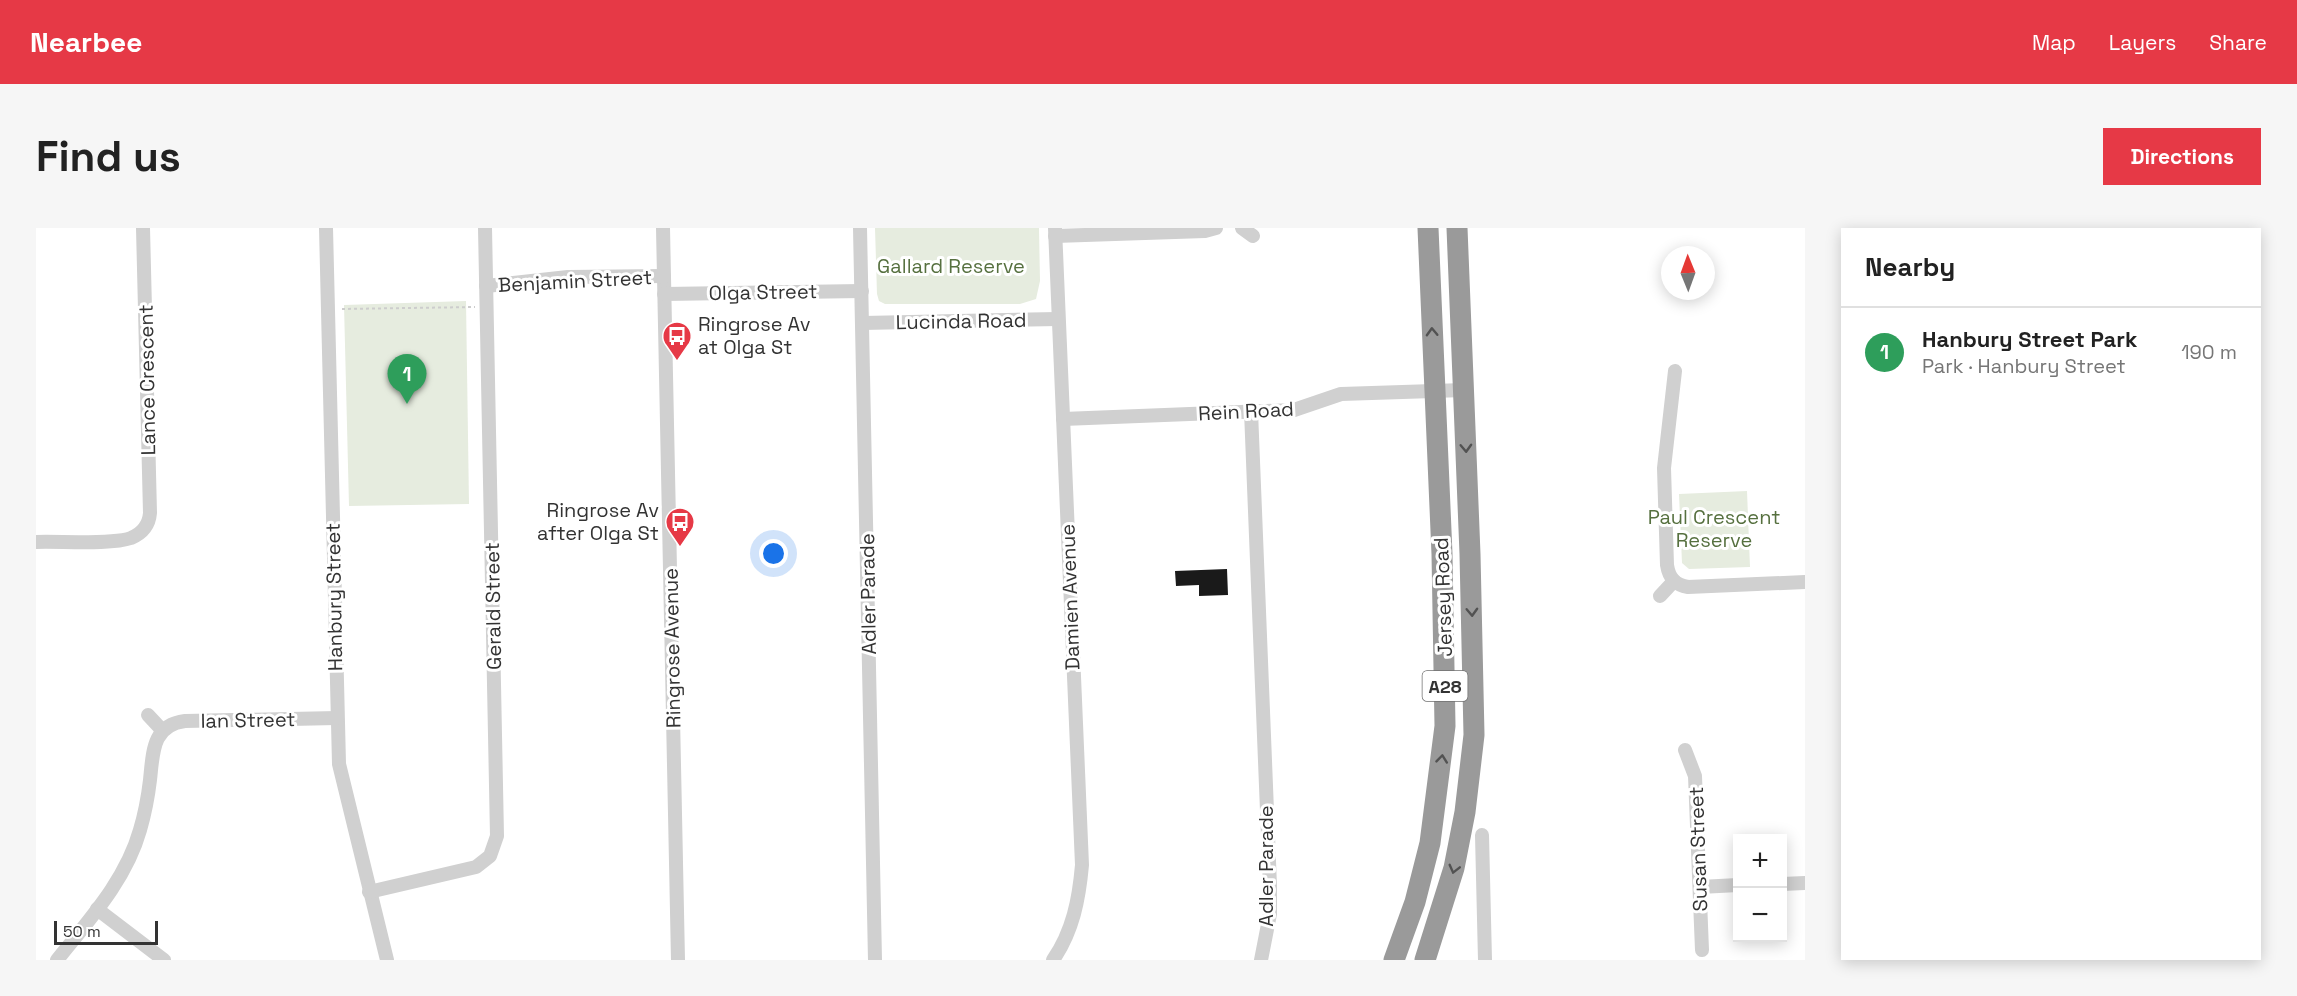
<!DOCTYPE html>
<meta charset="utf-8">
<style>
:root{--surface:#fff;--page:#f6f6f6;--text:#222;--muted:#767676;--line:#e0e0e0;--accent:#e63946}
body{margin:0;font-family:"Space Grotesk",sans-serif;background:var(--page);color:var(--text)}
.controls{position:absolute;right:18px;bottom:18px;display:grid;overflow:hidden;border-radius:0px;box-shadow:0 3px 15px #0003}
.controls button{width:54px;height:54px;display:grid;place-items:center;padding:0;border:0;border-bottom:2px solid var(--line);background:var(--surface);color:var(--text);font:30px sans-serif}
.compass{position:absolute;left:1625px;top:18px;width:54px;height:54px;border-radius:50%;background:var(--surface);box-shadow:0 3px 15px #0003;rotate:359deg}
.scale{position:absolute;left:18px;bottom:15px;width:104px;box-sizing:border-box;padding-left:6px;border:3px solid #333;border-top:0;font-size:16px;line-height:21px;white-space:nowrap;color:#333;-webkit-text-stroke:4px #fff;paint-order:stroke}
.you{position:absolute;left:738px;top:326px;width:21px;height:21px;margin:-15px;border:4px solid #fff;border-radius:50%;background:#1a73e8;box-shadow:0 0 0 9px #1a73e833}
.badge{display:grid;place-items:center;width:39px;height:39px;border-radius:50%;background:var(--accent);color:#fff;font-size:20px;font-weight:700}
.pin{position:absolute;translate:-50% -50px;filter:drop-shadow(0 2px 3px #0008)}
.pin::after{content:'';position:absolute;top:32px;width:21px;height:18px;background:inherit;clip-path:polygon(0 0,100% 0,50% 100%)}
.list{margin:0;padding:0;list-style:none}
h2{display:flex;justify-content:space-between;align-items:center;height:78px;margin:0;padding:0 24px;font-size:26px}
h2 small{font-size:20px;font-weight:400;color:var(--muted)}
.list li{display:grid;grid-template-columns:39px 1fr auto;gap:18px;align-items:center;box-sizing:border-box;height:90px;padding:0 24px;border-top:2px solid var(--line)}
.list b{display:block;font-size:22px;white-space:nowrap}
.list p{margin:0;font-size:20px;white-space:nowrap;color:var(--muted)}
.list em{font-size:20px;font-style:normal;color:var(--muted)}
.map{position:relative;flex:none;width:1769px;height:732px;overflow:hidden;border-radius:0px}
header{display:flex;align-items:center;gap:36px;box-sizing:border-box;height:84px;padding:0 30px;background:var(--accent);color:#fff}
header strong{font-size:28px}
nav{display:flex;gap:33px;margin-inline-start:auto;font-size:21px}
.intro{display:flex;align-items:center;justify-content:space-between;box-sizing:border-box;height:144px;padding:0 36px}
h1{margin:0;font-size:42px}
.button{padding:15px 27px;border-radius:0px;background:var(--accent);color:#fff;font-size:21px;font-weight:700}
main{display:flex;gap:36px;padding:0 36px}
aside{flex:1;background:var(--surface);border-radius:0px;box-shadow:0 3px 15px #0003}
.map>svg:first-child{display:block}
</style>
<header>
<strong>Nearbee</strong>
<nav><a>Map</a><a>Layers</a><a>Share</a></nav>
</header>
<div class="intro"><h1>Find us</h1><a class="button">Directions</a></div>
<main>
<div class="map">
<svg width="1769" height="732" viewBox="0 0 1769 732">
<rect width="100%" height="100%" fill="#fff"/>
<g fill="#e6ecdf">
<path d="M839 0H1003L1004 53 1000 71 984 76H849L843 73 841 66Z"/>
<path d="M430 73 433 276 313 278 308 77Z"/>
<path d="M1711 263 1714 339 1653 341 1646 335 1643 266Z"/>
</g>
<path fill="#1a1a1a" d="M1191 341 1192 367 1163 368V357L1140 358 1139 343Z"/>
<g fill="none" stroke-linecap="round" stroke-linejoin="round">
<path stroke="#cdcdcd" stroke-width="2" stroke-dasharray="3 3" stroke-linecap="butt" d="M306 81 439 79"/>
<g stroke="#d0d0d0" stroke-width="14">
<path d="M290 0 303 536 351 732"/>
<path d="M627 0 642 732"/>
<path d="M824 0 839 732"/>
<path d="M1206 0 1217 8"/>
<path d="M1019 8 1169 3 1180 0"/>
<path d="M450 58 532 49 628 48"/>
<path d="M628 66 826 63"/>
<path d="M827 95 1022 91"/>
<path d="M1639 143 1628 240 1631 337C1633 350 1639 357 1652 359L1769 354"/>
<path d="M1215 183 1234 658V686L1225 732"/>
<path d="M1027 191 1258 182 1305 166 1428 162"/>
<path d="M0 314C23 313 75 317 95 310 107 305 113 297 114 285L107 0"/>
<path d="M1624 368 1638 353"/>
<path d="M112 487 126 502"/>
<path d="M1649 522 1659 548 1666 722"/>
<path d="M1446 607 1449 732"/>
<path d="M1746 656 1769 655"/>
<path d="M1664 659 1702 657"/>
<path d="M333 664 440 639 454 628 461 608 449 0"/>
<path d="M61 681 128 732"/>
<path d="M21 732C53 692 90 652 104 602 109 585 112 569 114 552 117 525 116 497 149 493L301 490"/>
<path d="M1017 732C1037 703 1043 671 1046 637L1019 0"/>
</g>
<g stroke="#9a9a9a" stroke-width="21">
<path d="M1358 732 1379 674 1394 615 1409 498 1406 326 1392 0"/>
<path d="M1389 732 1418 640 1429 584 1438 507 1434 326 1421 0"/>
</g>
</g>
<defs><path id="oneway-chevron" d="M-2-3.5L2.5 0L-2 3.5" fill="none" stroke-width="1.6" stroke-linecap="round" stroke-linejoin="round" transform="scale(1.5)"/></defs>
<g stroke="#525252">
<use href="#oneway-chevron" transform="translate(1396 104) rotate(-92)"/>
<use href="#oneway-chevron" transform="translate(1430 220) rotate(88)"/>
<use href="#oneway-chevron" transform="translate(1436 384) rotate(88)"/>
<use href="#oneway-chevron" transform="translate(1406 531) rotate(-84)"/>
<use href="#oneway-chevron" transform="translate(1418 641) rotate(104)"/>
</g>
<defs>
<g id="bus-pin" transform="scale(1.5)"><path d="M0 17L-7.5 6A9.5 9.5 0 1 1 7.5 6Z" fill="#e63946" stroke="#fff"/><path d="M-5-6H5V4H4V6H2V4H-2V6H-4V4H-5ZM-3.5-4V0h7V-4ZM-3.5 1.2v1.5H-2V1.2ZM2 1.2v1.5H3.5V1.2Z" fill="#fff"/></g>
</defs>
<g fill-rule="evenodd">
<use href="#bus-pin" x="641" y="108"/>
<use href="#bus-pin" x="644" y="294"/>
</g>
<g text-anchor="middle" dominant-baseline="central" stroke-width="6" stroke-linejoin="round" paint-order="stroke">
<rect fill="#fff" stroke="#707070" stroke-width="1.5" x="1386.5" y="443" width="45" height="30" rx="4.5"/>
<g font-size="18" font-weight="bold" fill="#333">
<text x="1409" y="458">A28</text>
</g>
<g font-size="20" fill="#56703f" stroke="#fff">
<text x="915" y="38">Gallard Reserve</text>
<text x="1678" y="289">Paul Crescent<tspan x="1678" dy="23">Reserve</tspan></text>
</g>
<g font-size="20" fill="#333" stroke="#fff">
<text transform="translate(539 53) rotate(-3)">Benjamin Street</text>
<text transform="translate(727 64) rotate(-1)">Olga Street</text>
<text transform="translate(925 93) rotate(-1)">Lucinda Road</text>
<text transform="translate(111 152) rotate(-91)">Lance Crescent</text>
<text transform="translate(1210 183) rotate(-3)">Rein Road</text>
<text transform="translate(832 366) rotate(-91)">Adler Parade</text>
<text transform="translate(298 369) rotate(-91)">Hanbury Street</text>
<text transform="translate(1034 369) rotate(-92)">Damien Avenue</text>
<text transform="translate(1407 369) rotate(-92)">Jersey Road</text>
<text transform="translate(457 378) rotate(-91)">Gerald Street</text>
<text transform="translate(636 420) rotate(-91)">Ringrose Avenue</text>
<text transform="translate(212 492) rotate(-1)">Ian Street</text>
<text transform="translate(1662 621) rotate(-92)">Susan Street</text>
<text transform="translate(1230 638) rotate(-90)">Adler Parade</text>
</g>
<g font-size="20" fill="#333" stroke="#fff" text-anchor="start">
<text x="662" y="96">Ringrose Av<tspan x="662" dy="23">at Olga St</tspan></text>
<text x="623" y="282" text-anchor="end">Ringrose Av<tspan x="623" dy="23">after Olga St</tspan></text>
</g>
</g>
</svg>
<div class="controls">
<button>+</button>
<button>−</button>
</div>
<svg class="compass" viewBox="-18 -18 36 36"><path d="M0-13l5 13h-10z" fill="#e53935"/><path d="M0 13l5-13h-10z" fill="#767676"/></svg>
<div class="scale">50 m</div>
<div class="you"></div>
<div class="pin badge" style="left:371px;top:176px;background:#2e9e5b">1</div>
</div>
<aside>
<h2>Nearby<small></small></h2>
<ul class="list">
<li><span class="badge" style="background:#2e9e5b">1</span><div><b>Hanbury Street Park</b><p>Park · Hanbury Street</p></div><em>190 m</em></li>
</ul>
</aside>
</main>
